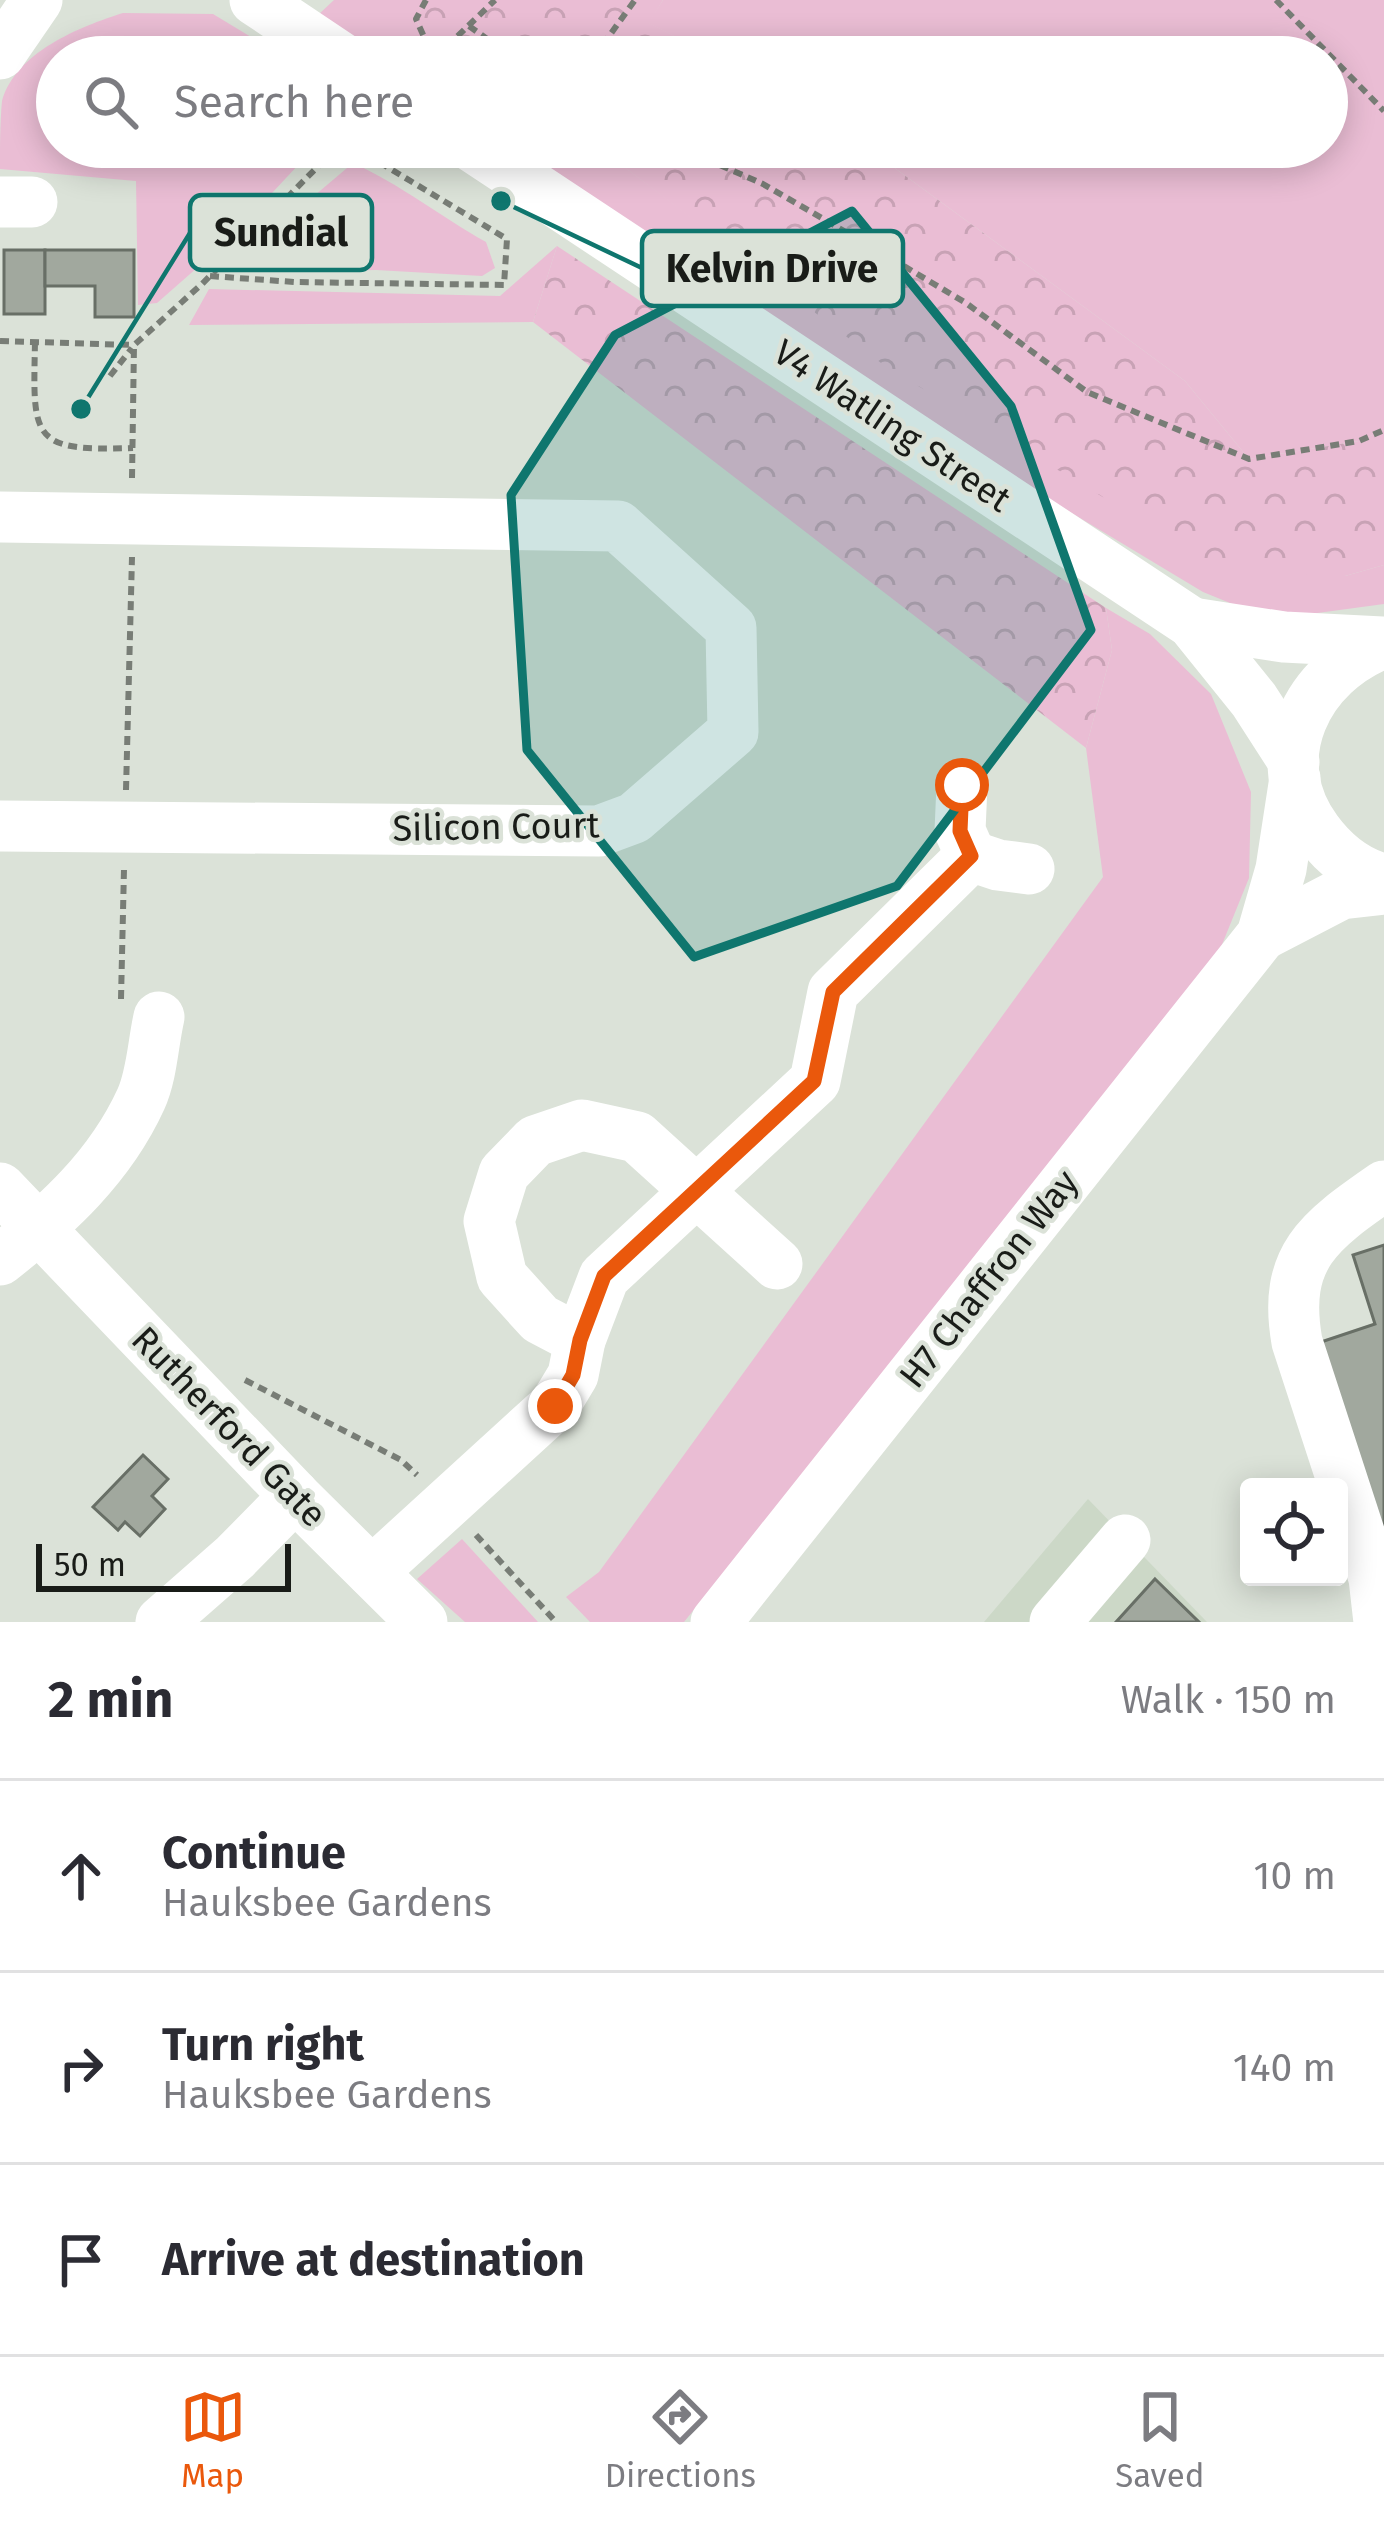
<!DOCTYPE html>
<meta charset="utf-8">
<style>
:root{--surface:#fff;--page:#f2f2f3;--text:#2b2b33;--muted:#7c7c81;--line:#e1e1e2;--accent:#ea580c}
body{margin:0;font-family:"Fira Sans",sans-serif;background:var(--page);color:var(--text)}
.controls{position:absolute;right:36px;bottom:36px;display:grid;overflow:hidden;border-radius:12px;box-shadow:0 6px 30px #0003}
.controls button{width:108px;height:108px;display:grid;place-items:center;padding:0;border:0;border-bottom:3px solid var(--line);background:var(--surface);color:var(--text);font:60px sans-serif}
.scale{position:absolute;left:36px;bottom:30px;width:255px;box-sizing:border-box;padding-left:12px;border:6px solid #191c18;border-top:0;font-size:33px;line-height:42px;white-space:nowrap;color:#191c18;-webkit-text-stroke:9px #dbe2d8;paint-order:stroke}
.stop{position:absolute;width:36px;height:36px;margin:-27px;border:9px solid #ea580c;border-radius:50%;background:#fff}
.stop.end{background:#ea580c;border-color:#fff;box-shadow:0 3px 12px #0008}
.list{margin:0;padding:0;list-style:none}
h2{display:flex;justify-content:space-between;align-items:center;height:156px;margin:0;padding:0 48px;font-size:51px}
h2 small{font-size:39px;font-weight:400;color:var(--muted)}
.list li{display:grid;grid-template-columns:78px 1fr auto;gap:36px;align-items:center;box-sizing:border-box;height:192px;padding:0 48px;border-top:3px solid var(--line)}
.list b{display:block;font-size:45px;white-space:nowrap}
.list p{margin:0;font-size:39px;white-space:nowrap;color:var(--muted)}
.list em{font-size:39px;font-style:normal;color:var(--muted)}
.icon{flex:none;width:66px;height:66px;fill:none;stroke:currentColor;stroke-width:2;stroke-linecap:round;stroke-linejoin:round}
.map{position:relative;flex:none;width:1384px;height:1622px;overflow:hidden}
.search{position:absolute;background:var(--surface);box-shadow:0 6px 30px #0003;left:36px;right:36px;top:36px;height:132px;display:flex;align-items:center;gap:30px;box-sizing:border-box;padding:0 42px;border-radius:66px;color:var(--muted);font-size:45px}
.sheet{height:732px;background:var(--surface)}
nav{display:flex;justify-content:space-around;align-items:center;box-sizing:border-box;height:168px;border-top:3px solid var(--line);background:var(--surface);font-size:33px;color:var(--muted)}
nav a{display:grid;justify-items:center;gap:6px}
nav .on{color:var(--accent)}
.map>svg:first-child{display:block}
</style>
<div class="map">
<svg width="1384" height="1622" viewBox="0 0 1384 1622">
<defs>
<pattern id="forest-crowns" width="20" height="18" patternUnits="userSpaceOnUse" patternTransform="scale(3)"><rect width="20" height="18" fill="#eabdd4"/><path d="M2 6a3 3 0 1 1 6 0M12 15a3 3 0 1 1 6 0" fill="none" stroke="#c8a2b5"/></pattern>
</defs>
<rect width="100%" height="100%" fill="#dbe2d8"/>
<path fill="#ccd8c7" d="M1088 1499 1207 1622H984Z"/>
<g fill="#eabdd4">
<path d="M334 0H426L416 19 433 57H340L301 31Z"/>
<path d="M663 0H1384V430L1359 441 1249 459 1185 381 866 147H1327V57H716L648 23Z"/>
<path d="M123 13 213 14 284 57H57V147H315L272 193 201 192 198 267 157 303 138 305 136 181 0 169C0 148 0 122 2 101 16 52 79 27 123 13Z"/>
<path d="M473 147H598L708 230 1345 576 1384 565V604L1310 614H1257L1203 592 563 207Z"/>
<path d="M353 163C400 184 441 217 486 242L495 268 482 276 376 270 294 272 295 212Z"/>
<path d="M557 246 533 322 189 325 209 289 500 296Z"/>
<path d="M1106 608 1150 634 1211 694 1251 792 1249 878 1219 952 684 1622H590L566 1597 599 1572 1103 877 1086 748 1112 650Z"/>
<path d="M462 1539 538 1622H465L417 1579Z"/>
</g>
<g fill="url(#forest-crowns)">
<path d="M426 0H663L649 23 716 57H435L416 19Z"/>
<path d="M598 147H866L1185 381 1249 459 1359 441 1384 430V565L1345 576 1224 570 885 366Z"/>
<path d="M557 246 1106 608 1112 650 1086 748 533 322Z"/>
</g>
<g fill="#a1a89e" stroke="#686f66" stroke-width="3">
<rect x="4" y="250" width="41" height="64"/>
<path d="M45 250H134V317H95V286H45Z"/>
<path d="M1384 1245V1534L1318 1343 1375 1324 1353 1255Z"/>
<path d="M143 1455 168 1479 152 1496 165 1509 140 1536 125 1522 118 1530 93 1507Z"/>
<path d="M1155 1579 1199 1622H1116Z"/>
</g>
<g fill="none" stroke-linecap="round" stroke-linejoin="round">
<g stroke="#787d76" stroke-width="6" stroke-dasharray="9 6" stroke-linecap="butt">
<path d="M426 0 416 19 433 57"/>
<path d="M1276 0 1384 111"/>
<path d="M469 26 512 57"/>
<path d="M436 57 495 0"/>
<path d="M594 57 635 0"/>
<path d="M679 147 763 184 882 253 966 303 1087 392 1249 459 1359 441 1384 430"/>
<path d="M210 276 294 282 504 285 507 239 354 147"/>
<path d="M0 341 134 345"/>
<path d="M35 342C33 438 30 452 133 448"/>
<path d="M110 376 132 348"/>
<path d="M132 478 134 345 202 284 337 147"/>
<path d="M126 790 132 557"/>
<path d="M121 999 124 869"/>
<path d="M245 1380 401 1460 417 1475"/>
<path d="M476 1535 556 1622"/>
</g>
<g stroke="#fff" stroke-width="51">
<path d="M255 0 340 57"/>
<path d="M0 54 37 0"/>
<path d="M473 147 1192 623 1254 700 1294 762"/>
<path d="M0 202H32"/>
<path d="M0 517 618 526 731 628 733 732 634 818 599 831 0 826"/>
<path d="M1192 623 1284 637 1382 642"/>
<path d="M1384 643C1307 672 1263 759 1317 831 1334 854 1356 872 1384 879"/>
<path d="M962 785 960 831 971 856"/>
<path d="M1262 935 1341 894 1384 889"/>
<path d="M0 1188 295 1496 422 1622"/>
<path d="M0 1260C57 1215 110 1167 141 1099 152 1075 153 1043 159 1017"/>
<path d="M580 1340 540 1319 502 1277 489 1221 504 1173 535 1141 582 1125 637 1137 777 1264"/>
<path d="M372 1572 555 1405 573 1375 580 1340 604 1277 815 1081 833 992 971 856 998 865 1029 869"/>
<path d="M161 1622 235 1557 295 1496"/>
<path d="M716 1622 1262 935 1281 869 1295 778"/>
<path d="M1055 1622 1125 1540"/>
<path d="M1379 1622 1374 1578 1297 1342C1282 1257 1319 1231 1384 1186"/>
</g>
</g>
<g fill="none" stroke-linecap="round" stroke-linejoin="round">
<path stroke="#ea580c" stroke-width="15" d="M555 1406 573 1375 580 1340 604 1276 814 1081 833 992 971 856 960 831 962 785"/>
</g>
<path fill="#0f766e" fill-opacity="0.2" stroke="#0f766e" stroke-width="9" stroke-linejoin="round" d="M852 211 1011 406 1091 630 897 886 694 957 527 750 511 495 615 335Z"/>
<g text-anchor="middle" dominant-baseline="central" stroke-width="9" stroke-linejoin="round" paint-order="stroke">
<g font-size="36" fill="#191c18" stroke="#dbe2d8">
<text transform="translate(892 426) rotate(34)">V4 Watling Street</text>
<text transform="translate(496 827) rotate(-1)">Silicon Court</text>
<text transform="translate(989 1279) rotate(-52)">H7 Chaffron Way</text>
<text transform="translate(229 1427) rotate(46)">Rutherford Gate</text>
</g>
</g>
<path fill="none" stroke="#0f766e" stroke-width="4.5" d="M81 409L190 233M501 201L642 268"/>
<g fill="#0f766e" stroke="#dbe2d8" stroke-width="4.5">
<circle cx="81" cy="409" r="12"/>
<circle cx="501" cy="201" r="12"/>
</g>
<g fill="#dbe2d8" stroke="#0f766e" stroke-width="4.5">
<rect x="190" y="195" width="182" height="75" rx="12"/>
<rect x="642" y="231" width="261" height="75" rx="12"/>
</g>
<g font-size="39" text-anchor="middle" font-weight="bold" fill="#191c18">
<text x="281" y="246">Sundial</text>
<text x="772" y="282">Kelvin Drive</text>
</g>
</svg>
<div class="controls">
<button><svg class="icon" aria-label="locate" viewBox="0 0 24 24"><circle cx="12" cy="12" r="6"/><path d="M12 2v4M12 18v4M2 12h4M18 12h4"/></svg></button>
</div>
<div class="scale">50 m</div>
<div class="stop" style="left:962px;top:785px"></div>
<div class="stop end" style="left:555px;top:1406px"></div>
<div class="search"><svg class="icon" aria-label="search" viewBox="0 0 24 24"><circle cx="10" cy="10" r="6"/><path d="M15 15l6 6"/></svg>Search here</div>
</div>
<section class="sheet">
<h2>2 min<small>Walk · 150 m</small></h2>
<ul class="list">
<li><svg class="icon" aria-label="ahead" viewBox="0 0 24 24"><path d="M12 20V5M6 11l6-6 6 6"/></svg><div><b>Continue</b><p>Hauksbee Gardens</p></div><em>10 m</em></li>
<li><svg class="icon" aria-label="right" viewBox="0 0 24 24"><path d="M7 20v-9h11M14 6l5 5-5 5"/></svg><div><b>Turn right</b><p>Hauksbee Gardens</p></div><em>140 m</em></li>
<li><svg class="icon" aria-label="arrive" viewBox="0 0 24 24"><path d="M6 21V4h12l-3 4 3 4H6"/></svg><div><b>Arrive at destination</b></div></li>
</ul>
</section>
<nav>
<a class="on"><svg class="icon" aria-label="map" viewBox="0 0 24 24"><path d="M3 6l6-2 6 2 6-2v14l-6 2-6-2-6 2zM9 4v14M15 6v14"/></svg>Map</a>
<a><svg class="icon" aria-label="directions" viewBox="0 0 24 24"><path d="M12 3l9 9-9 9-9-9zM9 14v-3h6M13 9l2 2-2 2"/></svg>Directions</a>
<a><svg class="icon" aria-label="saved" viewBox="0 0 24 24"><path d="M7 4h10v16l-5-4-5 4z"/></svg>Saved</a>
</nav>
